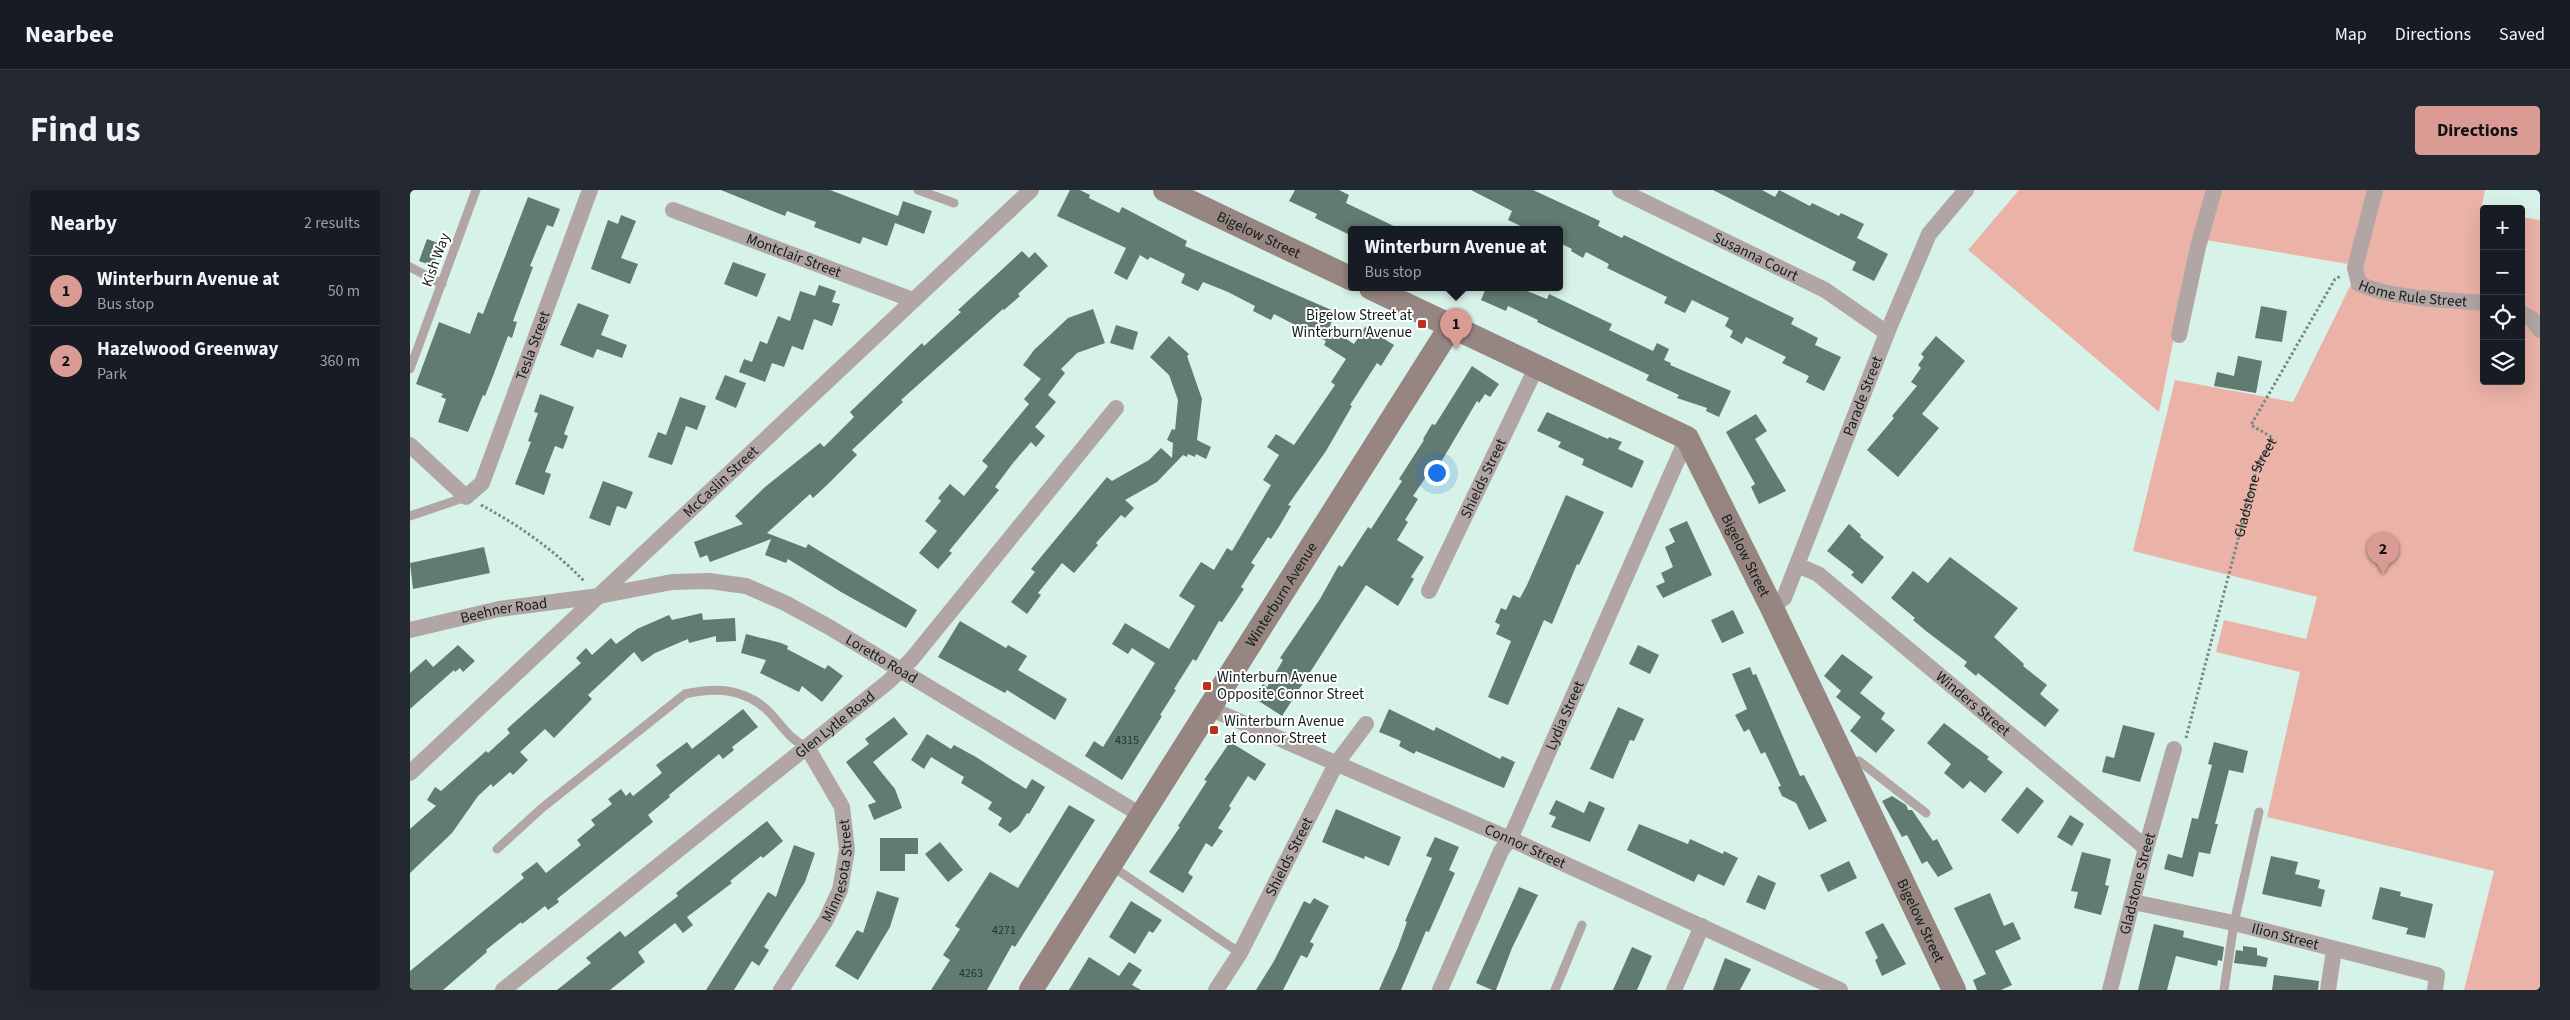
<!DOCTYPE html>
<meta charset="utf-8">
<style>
:root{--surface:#171b24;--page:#242831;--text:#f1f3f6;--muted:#9ea1a6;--line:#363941;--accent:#d99b94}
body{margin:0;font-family:"Source Sans 3",sans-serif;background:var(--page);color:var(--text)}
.controls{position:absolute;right:15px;top:15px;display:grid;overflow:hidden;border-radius:5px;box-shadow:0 5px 20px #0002}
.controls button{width:45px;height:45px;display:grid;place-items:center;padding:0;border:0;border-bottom:1px solid var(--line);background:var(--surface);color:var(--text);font:25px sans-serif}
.you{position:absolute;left:1026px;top:282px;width:18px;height:18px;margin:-12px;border:4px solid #fff;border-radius:50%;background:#1a73e8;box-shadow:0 0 0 8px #1a73e833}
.badge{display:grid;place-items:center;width:32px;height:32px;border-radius:50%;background:var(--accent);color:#111;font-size:16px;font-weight:700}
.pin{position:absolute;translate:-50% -41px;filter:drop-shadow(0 1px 2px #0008)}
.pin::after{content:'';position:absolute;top:26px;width:18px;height:15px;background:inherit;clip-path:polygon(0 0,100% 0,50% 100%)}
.popup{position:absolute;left:938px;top:36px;width:215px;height:65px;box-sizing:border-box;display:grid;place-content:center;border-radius:5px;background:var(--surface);filter:drop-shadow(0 1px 4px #0005);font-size:16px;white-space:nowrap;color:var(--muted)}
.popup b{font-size:19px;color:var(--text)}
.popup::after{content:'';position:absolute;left:50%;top:100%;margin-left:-10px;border:10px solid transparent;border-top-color:var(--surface)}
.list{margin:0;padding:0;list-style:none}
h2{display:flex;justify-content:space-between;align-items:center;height:65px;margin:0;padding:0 20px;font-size:21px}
h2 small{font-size:16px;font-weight:400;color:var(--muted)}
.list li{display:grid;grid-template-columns:32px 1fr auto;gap:15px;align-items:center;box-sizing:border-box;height:70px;padding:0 20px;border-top:1px solid var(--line)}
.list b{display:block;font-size:19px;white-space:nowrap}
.list p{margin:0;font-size:16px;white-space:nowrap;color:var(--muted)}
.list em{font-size:16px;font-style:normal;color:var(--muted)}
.icon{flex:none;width:28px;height:28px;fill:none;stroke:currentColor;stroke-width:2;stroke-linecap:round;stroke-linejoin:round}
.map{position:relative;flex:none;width:2130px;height:800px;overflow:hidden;border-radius:5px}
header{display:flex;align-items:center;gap:30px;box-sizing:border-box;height:70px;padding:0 25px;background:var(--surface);border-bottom:1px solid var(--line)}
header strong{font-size:24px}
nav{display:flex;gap:28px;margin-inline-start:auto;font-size:18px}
.intro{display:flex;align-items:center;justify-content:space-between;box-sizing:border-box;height:120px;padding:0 30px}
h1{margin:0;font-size:35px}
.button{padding:12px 22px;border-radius:5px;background:var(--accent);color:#111;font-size:18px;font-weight:700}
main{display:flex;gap:30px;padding:0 30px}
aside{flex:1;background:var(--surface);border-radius:5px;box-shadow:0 5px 20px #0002}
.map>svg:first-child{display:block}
</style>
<header>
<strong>Nearbee</strong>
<nav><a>Map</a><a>Directions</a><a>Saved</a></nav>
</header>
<div class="intro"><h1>Find us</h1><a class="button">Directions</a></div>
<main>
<aside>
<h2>Nearby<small>2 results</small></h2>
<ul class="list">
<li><span class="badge">1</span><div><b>Winterburn Avenue at</b><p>Bus stop</p></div><em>50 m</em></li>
<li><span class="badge">2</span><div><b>Hazelwood Greenway</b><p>Park</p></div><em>360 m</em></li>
</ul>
</aside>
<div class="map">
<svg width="2130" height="800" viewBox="0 0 2130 800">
<rect width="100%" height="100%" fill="#d7f3e9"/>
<path fill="#ebb2a7" d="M1609 0H2075L2071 20 2074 21V191H2111V27L2130 30V800H2054L2084 681 1857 627 1890 482 1806 462 1814 430 1896 449 1907 407 1723 361 1765 190 1883 212 1950 76 1784 48 1749 222 1558 60Z"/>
<g fill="#617a72">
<path d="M311 0H420L488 26 493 11 522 21 514 44 485 33 477 56 453 47 450 54 404 37 406 32 377 21 375 26Z"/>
<path d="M660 0H670L680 5 679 8 709 23 712 17 777 51 775 56 926 122 919 138 944 154 955 137 984 155 971 176 967 173 940 215 942 216 916 261 878 315 881 316 870 335 861 349 858 347 841 373 845 375 831 397 834 399 812 432 809 431 786 471 783 469 764 499 766 500 750 525 752 526 712 590 675 566 684 551 693 557 745 473 722 458 718 464 702 454 715 433 759 459 785 416 769 406 779 390 791 372 804 380 817 358 822 361 861 295 853 290 869 265 857 257 866 244 884 255 925 195 921 192 936 169 914 155 916 151 864 124 861 130 843 121 845 116 818 102 793 92 788 101 771 93 775 84 740 67 738 70 730 65 717 90 704 83 716 58 647 26Z"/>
<path d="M885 0H929L939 5 936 13 992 40H942V46L905 28 907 24 879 11Z"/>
<path d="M1061 0H1123L1190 31 1188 36 1212 48 1214 45 1384 128 1381 134 1408 148 1405 155 1431 167 1414 201 1396 192 1399 186 1372 173 1376 167 1336 147 1332 154 1320 147 1323 141 1315 136 1319 128 1282 110 1275 123 1254 113 1257 107 1197 78 1199 74 1176 62 1173 68 1161 61 1162 59 1150 53V40H1119L1098 30 1102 21Z"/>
<path d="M1303 0H1352L1365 7 1369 0 1400 16 1402 13 1429 26 1431 23 1454 34 1447 48 1478 64 1464 91 1442 80 1446 72Z"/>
<path d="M118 7 150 19 143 37 137 35 120 76 123 77 103 131 107 132 102 148 98 146 83 186 75 206 73 205 58 242 28 232 36 209 31 207 33 204 6 194 29 132 60 144 68 122 73 124Z"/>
<path d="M211 25 226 31 211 68 228 74 220 94 181 79 198 30 208 34Z"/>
<path d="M17 49 31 54 23 76 9 71Z"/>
<path d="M612 61 619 68 625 62 638 76 608 104 610 106 594 120 593 119 491 210 493 212 442 260 447 265 417 295 403 308 400 304 357 343 396 358 398 354 507 420 496 438 431 402 378 369 376 373 355 365 361 349 300 372 297 365 290 368 284 352 333 334 325 326 355 297 410 253 414 257 444 227 440 222 512 153 514 156 551 122 548 120Z"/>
<path d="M323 72 356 84 347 107 314 94Z"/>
<path d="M409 95 426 101 422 112 430 114 422 136 404 129 393 160 382 156 374 177 362 173 355 192 329 182 334 169 342 172 350 151 357 154 368 126 380 131 390 101 405 106Z"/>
<path d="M1076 98H1110L1137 109 1139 104 1202 134 1199 140 1243 161 1247 153 1259 159 1254 170 1261 173 1260 175 1321 201 1309 227 1296 221 1297 218 1267 208 1269 205 1236 190 1239 185 1127 132 1128 130 1098 116 1096 121 1071 110Z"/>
<path d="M168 113 199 125 191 145 217 155 212 168 187 159 183 168 150 155Z"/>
<path d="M1851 116 1877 121 1872 152 1845 148Z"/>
<path d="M683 119 695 153 667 163 651 179 655 183 638 205 646 212 625 237 635 246 626 257 621 252 603 273 585 297 589 300 539 361 542 363 528 379 509 363 527 341 515 331 531 311 528 308 540 294 554 306 576 279 578 276 572 271 619 214 614 209 631 189 613 175 624 160 658 128Z"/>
<path d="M706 135 728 142 723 160 700 153Z"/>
<path d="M759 146 779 164 777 166 792 209 787 250 801 257 796 269 786 264 785 267 778 264 777 267 773 265 747 292 715 310 724 318 715 328 711 325 686 353 688 355 664 383 652 373 628 403 631 405 617 424 601 412 625 382 621 379 697 287 702 291 739 270 751 258 762 268 763 253 757 250 762 239 765 240 768 210 759 185 740 167Z"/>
<path d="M1526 146 1555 171 1512 224 1529 238 1488 287 1457 260 1484 228 1482 226 1507 196 1501 192 1511 178 1508 175 1514 167 1511 164Z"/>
<path d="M1828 166 1852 171 1846 203 1804 196 1807 182 1824 186Z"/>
<path d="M1062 176 1089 194 1080 207 1075 204 1069 213 1067 211 1024 284 1020 281 1003 306 1008 309 995 330 998 332 987 350 1014 367 1001 387 1004 389 988 416 956 395 872 526 844 508 853 494 857 497 873 470 870 468 910 409 929 375 932 377 958 337 961 339 992 291 989 289 1014 250 1013 249 1022 234 1025 235Z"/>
<path d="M315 185 336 193 326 218 305 209Z"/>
<path d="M130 204 164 217 154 244 158 246 153 259 145 256 135 282 141 284 134 305 105 294 121 252 118 251 128 223 124 222Z"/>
<path d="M270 207 296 216 287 240 276 236 262 275 238 267 248 242 256 245Z"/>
<path d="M1137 222 1198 249 1199 247 1212 252 1208 259 1234 271 1222 298 1172 275 1174 269 1148 257 1151 252 1127 241Z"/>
<path d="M1346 224 1357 241 1345 249 1376 301 1349 314 1341 297 1345 294 1316 242Z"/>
<path d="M193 291 223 302 216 319 207 316 200 336 179 328Z"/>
<path d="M1156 305 1194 322 1169 375 1167 374 1142 434 1134 430 1098 515 1078 507 1101 451 1086 444 1090 435 1085 432 1091 418 1096 420 1103 405 1110 408 1117 395Z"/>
<path d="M1277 331 1302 385 1253 408 1246 396 1255 392 1251 383 1263 377 1255 357 1265 352 1259 339Z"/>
<path d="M1439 334 1451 345 1450 347 1474 367 1452 394 1441 385 1444 382 1417 361Z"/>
<path d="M74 357 80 383 3 399 0 373Z"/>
<path d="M1540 367 1608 418 1584 447 1614 474 1613 476 1637 495 1630 504 1649 520 1635 537 1568 483 1566 486 1554 476 1557 472 1516 441 1503 430 1505 428 1481 408 1503 381 1518 393Z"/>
<path d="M1323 420 1334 443 1312 453 1301 430Z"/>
<path d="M292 423 293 430 325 428 326 451 306 452V446L279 453 278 449 245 463 232 472 224 462 178 505 182 509 144 548 135 539 110 562 118 570 103 585 100 582 83 597 81 594 68 606 42 643 0 683V639L26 616 17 610 25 597 31 601 76 561 78 563 100 543 97 539 171 473 166 468 176 458 182 465 201 448 206 454 227 439 259 425 262 430Z"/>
<path d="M550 431 596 458 598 455 617 466 608 480 657 509 645 530 597 500 595 503 528 467Z"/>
<path d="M336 444 371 453 378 456 377 459 415 479 418 475 433 486 412 512 392 496 389 502 350 483 356 470 331 463Z"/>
<path d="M48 455 65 471 53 482 50 478 45 482 44 480 0 519V483L16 469 23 477Z"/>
<path d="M1228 455 1249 465 1240 484 1219 474Z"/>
<path d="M1432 464 1463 487 1450 503 1475 523 1471 529 1485 540 1466 563 1440 541 1451 527 1426 507 1431 501 1414 486Z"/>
<path d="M1340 477 1343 485 1346 484 1390 586 1394 585 1417 631 1399 640 1386 613 1372 606 1368 597 1371 596 1355 562 1351 564 1339 539 1334 542 1325 525 1337 519 1322 484Z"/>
<path d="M1208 517 1234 529 1224 551 1220 550 1203 589 1180 579Z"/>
<path d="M333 519 348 537 322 557 324 560 313 569 309 564 259 605 260 607 238 625 243 632 147 709 149 712 138 720 135 716 112 734 111 732 76 760 77 762 33 800H0V781L114 688 111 684 127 672 136 683 171 655 167 650 185 635 181 630 202 614 198 609 211 599 216 606 220 602 223 606 252 583 246 575 277 552 282 559Z"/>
<path d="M979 519 1024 541 1026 537 1090 569 1092 566 1105 572 1094 598 1006 561 1004 564 989 556 991 551 969 542Z"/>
<path d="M484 527 498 544 463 572 485 599 492 618 464 630 458 615 466 612 436 572 459 554 455 549Z"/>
<path d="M1534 533 1579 567 1577 569 1593 582 1575 603 1560 591 1553 599 1534 583 1541 574 1517 553Z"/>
<path d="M1713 535 1745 543 1730 592 1692 582 1696 566 1704 568Z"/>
<path d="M517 544 541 559 544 555 566 567 616 599 622 589 635 597 619 624 617 623 609 636 600 643 588 635 592 628 578 619 582 612 551 593 554 587 521 567 514 579 501 570Z"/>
<path d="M820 552 856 574 845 591 838 586 819 616 821 618 808 638 813 641 802 657 796 653 778 683 783 687 773 703 739 682 770 637 768 636 797 591 794 590Z"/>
<path d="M1804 552 1838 561 1833 583 1819 580 1805 634H1808L1800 664 1789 662 1783 687 1754 679 1758 664 1772 668 1782 628 1788 629 1802 575 1798 574Z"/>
<path d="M1617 597 1634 611 1608 644 1591 630Z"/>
<path d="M1482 606 1496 615 1498 620H1502L1523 651 1527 649 1543 679 1528 687 1517 671 1512 674 1497 645 1492 647 1472 611Z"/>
<path d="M1146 610 1174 623 1179 611 1195 618 1180 652 1141 637 1146 627 1139 624Z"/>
<path d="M659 615 685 630 605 757 602 755 577 800H521L540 770 533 765 550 739 545 736 580 682 608 698Z"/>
<path d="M926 619 991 647 979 676 955 666 954 669 912 652Z"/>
<path d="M1660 625 1674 634 1662 656 1647 647Z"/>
<path d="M357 631 373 651 353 668 351 666 320 691 322 693 277 727 283 735 273 743 265 733 228 762 235 772 200 800H147L181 773 176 768 210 741 215 747 268 706 266 703Z"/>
<path d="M1229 634 1278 654 1280 649 1313 664 1314 661 1328 668 1314 696 1288 684 1284 692 1217 660Z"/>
<path d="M1025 647 1049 657 1039 680 1045 683 1019 742 1016 741 991 800H969L988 757 997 732 995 731 1022 668 1016 666Z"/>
<path d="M470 648H508V664H495V681H470Z"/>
<path d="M530 652 553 680 538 692 515 664Z"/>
<path d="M384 655 405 663 395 692 354 757 359 760 349 776 342 771 324 800H296L358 702 366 707Z"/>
<path d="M1672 662 1701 669 1695 695 1699 696 1691 725 1664 718 1668 702 1661 701Z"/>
<path d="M1861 666 1888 672 1885 684 1910 690 1908 698 1915 700 1911 717 1852 704Z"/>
<path d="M1439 671 1447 688 1418 702 1410 685Z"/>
<path d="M1348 685 1366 693 1355 720 1336 712Z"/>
<path d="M1109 697 1128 705 1102 758 1086 800H1082L1066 793Z"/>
<path d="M1970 697 1991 702 1990 706 2023 714 2015 748 1996 744 1998 738 1962 729Z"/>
<path d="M467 701 489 708 480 737 448 790 425 776 447 740 453 743Z"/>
<path d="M1580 703 1594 736 1603 732 1611 749 1585 761 1602 795 1591 800H1567L1563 790 1576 784 1544 718Z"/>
<path d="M904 708 919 716 900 752 904 754 897 768 891 765 873 800H846L864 771 894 711 900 714Z"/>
<path d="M721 711 752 730 743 743 739 741 725 764 699 747Z"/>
<path d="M1473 733 1496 774 1472 786 1465 770 1468 768 1455 742Z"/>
<path d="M1744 734 1774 741 1773 747 1814 757 1812 771 1808 770 1807 776 1766 766 1757 800H1728Z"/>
<path d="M1833 756 1847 758V765L1858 768 1856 777 1824 773 1826 760 1833 761Z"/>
<path d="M1222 757 1242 766 1227 800H1203Z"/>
<path d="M679 767 709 786 719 772 732 780 722 795 731 800H659Z"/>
<path d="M1315 768 1341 779 1330 800H1303Z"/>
<path d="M1864 785 1909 791 1908 800H1862Z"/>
</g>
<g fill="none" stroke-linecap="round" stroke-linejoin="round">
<g stroke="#758882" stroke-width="3" stroke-dasharray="2.5 2.5" stroke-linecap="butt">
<path d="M71 315C109 335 145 361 174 391"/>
<path id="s1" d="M1776 548 1847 277 1863 248 1841 235 1925 89 1931 86"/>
</g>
<g stroke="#b2a6a4" stroke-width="9">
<path d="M508 0 544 13"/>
<path d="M0 77 32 94"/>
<path d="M0 179 66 0"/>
<path d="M0 326 56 307"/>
<path d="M1437 572 1449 571 1516 623"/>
<path d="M87 659 132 618 275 504C306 497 337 498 361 524 373 537 380 550 397 557"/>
<path d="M700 675 830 763"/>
<path d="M1145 800 1172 735"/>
<path d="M1814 800 1824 733 1849 622"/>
</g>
<g stroke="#b2a6a4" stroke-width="16">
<path id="s2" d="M1210 0 1415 100 1477 143"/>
<path id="s3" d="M1965 0 1945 78 1949 94C1987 110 2033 109 2074 113"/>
<path id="s4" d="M263 20 503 110"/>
<path d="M2111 123 2122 129 2130 140"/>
<path d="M1769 145 1788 57 1804 0"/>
<path id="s5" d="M0 255 56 307 72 293 180 0"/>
<path id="s6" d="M1387 375 1408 384 1736 658"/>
<path id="s7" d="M1019 401 1127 176"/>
<path id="s8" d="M1361 416 1374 408 1477 143 1519 44 1556 0"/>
<path id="s9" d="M0 440 89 419 189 406 262 392 299 391 336 396 375 413 419 437 731 625"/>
<path id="s10" d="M799 518 1100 649 1430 800"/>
<path id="s11" d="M0 583 621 0"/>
<path id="s12" d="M1723 712 1824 733 2027 785 2025 800"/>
<path id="s13" d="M93 800 478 492 501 470 706 218"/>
<path id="s14" d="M371 800 416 730 430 700 437 660 432 617 397 557"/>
<path id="s15" d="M806 800 830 763 926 574 956 534"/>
<path id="s16" d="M1030 800 1091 661 1100 649 1277 248"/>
<path d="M1264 800 1292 736"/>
<path id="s17" d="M1700 800 1736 658 1764 559"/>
<path d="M1918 800 1924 760"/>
</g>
<g stroke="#968581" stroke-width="24">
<path id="s18" d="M755 0 942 89"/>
<path id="s19" d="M961 98 1277 248 1361 416 1544 800"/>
<path id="s20" d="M621 800 1041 136"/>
</g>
</g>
<g fill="#bb2f1d" stroke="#fff" stroke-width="2">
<rect x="1007" y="129" width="10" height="10" rx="2.5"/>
<rect x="792" y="491" width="10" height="10" rx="2.5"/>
<rect x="799" y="535" width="10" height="10" rx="2.5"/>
</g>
<g text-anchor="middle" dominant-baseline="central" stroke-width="4" stroke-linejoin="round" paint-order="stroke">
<g font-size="12" fill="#26342f">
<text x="717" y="550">4315</text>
<text x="594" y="740">4271</text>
<text x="561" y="783">4263</text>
</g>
<g font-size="15" fill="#121c19" stroke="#fff">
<text stroke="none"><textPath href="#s18" startOffset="104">Bigelow Street</textPath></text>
<text stroke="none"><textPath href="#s4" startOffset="129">Montclair Street</textPath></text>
<text stroke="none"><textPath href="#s2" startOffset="151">Susanna Court</textPath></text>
<text transform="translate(26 70) rotate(-70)">Kish Way</text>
<text stroke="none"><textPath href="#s3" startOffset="152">Home Rule Street</textPath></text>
<text stroke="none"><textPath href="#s5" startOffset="244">Tesla Street</textPath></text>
<text stroke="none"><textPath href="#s8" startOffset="232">Parade Street</textPath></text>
<text stroke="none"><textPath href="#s7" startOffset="125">Shields Street</textPath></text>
<text stroke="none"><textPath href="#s11" startOffset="426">McCaslin Street</textPath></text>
<text stroke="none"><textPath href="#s1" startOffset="260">Gladstone Street</textPath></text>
<text stroke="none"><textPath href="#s19" startOffset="481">Bigelow Street</textPath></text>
<text stroke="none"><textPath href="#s20" startOffset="468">Winterburn Avenue</textPath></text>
<text stroke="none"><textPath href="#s9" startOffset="96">Beehner Road</textPath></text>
<text stroke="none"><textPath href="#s9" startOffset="495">Loretto Road</textPath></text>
<text stroke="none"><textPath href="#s6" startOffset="225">Winders Street</textPath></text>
<text stroke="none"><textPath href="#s16" startOffset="302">Lydia Street</textPath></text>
<text stroke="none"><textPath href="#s13" startOffset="425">Glen Lytle Road</textPath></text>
<text stroke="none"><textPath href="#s10" startOffset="345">Connor Street</textPath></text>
<text stroke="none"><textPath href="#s15" startOffset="152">Shields Street</textPath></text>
<text stroke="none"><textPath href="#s14" startOffset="135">Minnesota Street</textPath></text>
<text stroke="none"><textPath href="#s17" startOffset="110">Gladstone Street</textPath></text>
<text stroke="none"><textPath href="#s19" startOffset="886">Bigelow Street</textPath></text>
<text stroke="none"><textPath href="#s12" startOffset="156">Ilion Street</textPath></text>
</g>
<g font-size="15" fill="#121c19" stroke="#fff" text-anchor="start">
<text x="1002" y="125" text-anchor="end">Bigelow Street at<tspan x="1002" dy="17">Winterburn Avenue</tspan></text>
<text x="807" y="487">Winterburn Avenue<tspan x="807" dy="17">Opposite Connor Street</tspan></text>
<text x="814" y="531">Winterburn Avenue<tspan x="814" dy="17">at Connor Street</tspan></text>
</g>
</g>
</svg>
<div class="controls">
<button>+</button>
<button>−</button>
<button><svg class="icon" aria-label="locate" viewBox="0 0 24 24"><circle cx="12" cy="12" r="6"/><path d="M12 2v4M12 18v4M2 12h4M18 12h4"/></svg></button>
<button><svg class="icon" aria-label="layers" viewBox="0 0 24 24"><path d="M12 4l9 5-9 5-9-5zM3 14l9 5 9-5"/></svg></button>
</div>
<div class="you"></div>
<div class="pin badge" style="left:1046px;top:159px">1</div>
<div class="popup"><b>Winterburn Avenue at</b>Bus stop</div>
<div class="pin badge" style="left:1973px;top:384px">2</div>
</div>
</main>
